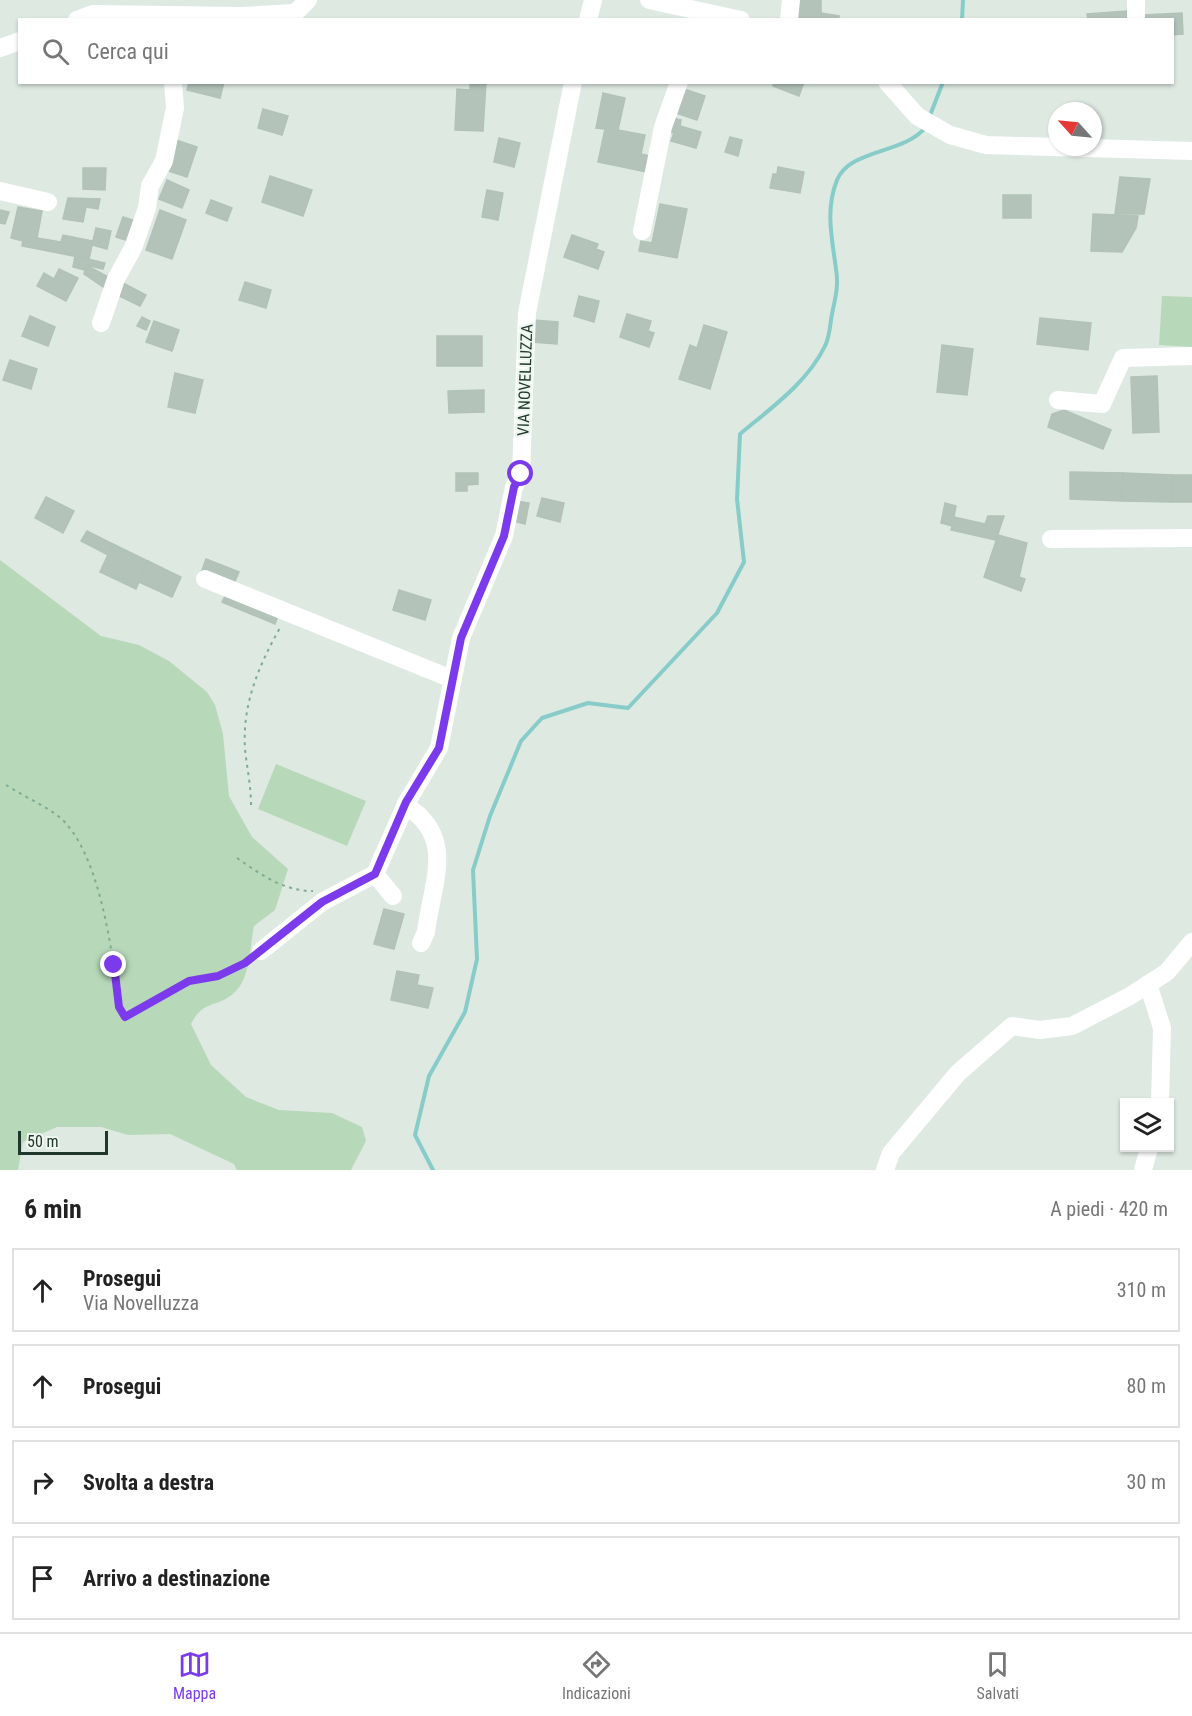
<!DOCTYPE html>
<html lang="it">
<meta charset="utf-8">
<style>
:root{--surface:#fff;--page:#f6f6f6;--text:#222;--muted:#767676;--line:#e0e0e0;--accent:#7c3aed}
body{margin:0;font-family:"Roboto Condensed",sans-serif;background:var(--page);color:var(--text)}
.controls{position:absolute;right:18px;bottom:18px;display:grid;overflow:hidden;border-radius:0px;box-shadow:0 2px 4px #0004}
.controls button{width:54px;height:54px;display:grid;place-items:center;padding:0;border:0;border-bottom:2px solid var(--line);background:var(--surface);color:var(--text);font:30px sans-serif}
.compass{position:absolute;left:1048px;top:102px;width:54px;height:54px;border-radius:50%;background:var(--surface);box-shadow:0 2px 4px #0004;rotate:297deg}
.scale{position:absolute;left:18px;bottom:15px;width:90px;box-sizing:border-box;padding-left:6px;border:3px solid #20372c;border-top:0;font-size:16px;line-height:21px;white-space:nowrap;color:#20372c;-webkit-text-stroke:4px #eef6f0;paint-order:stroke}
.stop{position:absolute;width:18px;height:18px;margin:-14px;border:4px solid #7c3aed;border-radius:50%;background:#fff}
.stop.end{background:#7c3aed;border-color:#fff;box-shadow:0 2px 6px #0008}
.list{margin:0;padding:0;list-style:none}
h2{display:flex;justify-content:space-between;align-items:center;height:78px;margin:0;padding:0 24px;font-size:26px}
h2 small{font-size:20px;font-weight:400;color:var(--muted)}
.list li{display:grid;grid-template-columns:39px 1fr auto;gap:18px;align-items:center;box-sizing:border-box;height:84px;margin:0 12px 12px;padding:0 12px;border:2px solid var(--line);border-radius:0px}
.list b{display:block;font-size:22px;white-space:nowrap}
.list p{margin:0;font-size:20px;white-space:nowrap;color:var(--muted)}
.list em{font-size:20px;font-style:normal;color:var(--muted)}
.icon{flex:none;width:33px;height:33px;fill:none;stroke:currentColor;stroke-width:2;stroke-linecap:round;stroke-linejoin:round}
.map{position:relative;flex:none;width:1192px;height:1170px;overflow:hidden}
.search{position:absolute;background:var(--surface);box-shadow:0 2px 4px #0004;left:18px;right:18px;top:18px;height:66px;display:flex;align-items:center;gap:15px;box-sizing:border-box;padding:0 21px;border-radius:0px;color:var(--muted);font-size:22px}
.sheet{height:462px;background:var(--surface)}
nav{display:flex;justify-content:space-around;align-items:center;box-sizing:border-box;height:84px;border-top:2px solid var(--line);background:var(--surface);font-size:16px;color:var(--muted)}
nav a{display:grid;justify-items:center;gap:3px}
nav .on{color:var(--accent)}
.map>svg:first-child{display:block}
</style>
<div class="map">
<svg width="1192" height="1170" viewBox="0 0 1192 1170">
<rect width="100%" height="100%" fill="#dee9e2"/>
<g fill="#b7d9b9">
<path d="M1162 296 1192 297V347L1159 345Z"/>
<path d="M0 560 101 636 139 645 169 661 207 692 215 705 223 734 229 796 252 837 288 869 275 910 254 926C250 945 250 979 235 992 219 1008 203 999 191 1024L211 1065 246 1097 279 1110 332 1113 362 1127 366 1141 351 1170H237L234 1164 170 1134 128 1135 101 1127H57L23 1142 18 1170H0Z"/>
<path d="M276 764 366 801 347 846 258 809Z"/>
</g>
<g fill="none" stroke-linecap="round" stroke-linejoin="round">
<g stroke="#87ccc9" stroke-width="4">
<path d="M962 20 963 0"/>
<path d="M929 118 943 82"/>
<path d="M433 1170 415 1135 429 1076 465 1012 477 959 473 870 490 816 521 741 542 718 588 703 628 708 717 613 744 562 737 499 740 434C771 408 807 383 825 346 830 336 830 324 832 314 835 299 839 286 836 269 832 238 825 210 837 180 850 149 903 154 925 128"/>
</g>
</g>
<g fill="#b3c3ba" stroke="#b1c2b7" stroke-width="1.5">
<path d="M797 0H821V20H799Z"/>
<path d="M1127 11V20H1088L1087 14Z"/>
<path d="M821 13 839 16V20H821Z"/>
<path d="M1182 13 1183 34 1172 35V20H1143V15Z"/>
<path d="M189 82H224L220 98 187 90Z"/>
<path d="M470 82H486L483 131 455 130 457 89 470 90Z"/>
<path d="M774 82H804L799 96 773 86Z"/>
<path d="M681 88 705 96 697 120 673 112Z"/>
<path d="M603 93 625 98 618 130 645 135 641 154 650 156 647 172 598 162 605 129 596 128Z"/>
<path d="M263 109 288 116 282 135 258 128Z"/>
<path d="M670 117 681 120 680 126 701 132 696 148 671 141 674 133 665 131Z"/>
<path d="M730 137 742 140 738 156 725 152Z"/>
<path d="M499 138 520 143 514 167 494 162Z"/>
<path d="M173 139 197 147 187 177 163 169Z"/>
<path d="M778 167 804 172 800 193 770 188 773 174H777Z"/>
<path d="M83 168H106L105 190 83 189Z"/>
<path d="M270 176 312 190 303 216 262 202Z"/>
<path d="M1120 177 1150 179 1144 214H1115Z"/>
<path d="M167 180 189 190 182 208 159 199Z"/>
<path d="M487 190 503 193 498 220 482 217Z"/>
<rect x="1003" y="195" width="28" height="23"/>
<path d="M68 198 100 199 98 209 86 207 83 222 63 219Z"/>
<path d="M211 200 232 208 227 221 206 213Z"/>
<path d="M660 204 687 209 677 258 639 251 641 241 652 243Z"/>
<path d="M18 207 42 211 37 238 61 242 63 235 93 241 89 259 22 246 23 241 11 238Z"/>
<path d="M0 210 9 212 5 224 0 223Z"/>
<path d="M160 210 186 220 172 259 146 250Z"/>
<path d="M1093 214 1138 216 1136 228 1122 252 1091 251Z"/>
<path d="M123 217 139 222 132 242 116 237Z"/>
<path d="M96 228 111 231 107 249 92 245Z"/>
<path d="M572 235 598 244 596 249 604 252 598 269 564 257Z"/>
<path d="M75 256 105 263 103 269 86 265 85 270 73 267Z"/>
<path d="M86 265 112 279 106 289 84 274Z"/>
<path d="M59 269 78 278 66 301 37 286 44 273 54 279Z"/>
<path d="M121 282 146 295 140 306 115 294Z"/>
<path d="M245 282 271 290 266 308 239 300Z"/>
<path d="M579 296 599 301 594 322 574 316Z"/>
<path d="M627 314 651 321 648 331 654 333 649 347 620 337Z"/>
<path d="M30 316 55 327 48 346 22 336Z"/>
<path d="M142 317 150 321 146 330 137 326Z"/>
<path d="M1040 318 1091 323 1088 350 1037 344Z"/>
<path d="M533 320 558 322 557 344 532 342Z"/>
<path d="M154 321 179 330 172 351 146 342Z"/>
<path d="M704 325 727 332 710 389 679 379 690 345 697 348Z"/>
<rect x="437" y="336" width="45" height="30"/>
<path d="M942 345 973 349 967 395 937 392Z"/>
<path d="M10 360 37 369 31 389 3 380Z"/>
<path d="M175 373 203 380 195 413 168 407Z"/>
<path d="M1157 376 1159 432 1133 433 1131 377Z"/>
<path d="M484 390V412L449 413 448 391Z"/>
<path d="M1064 410 1111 430 1103 449 1048 427 1052 414Z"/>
<path d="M1070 472 1123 473 1122 501 1070 499Z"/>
<path d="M456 473H478V484L467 485V491H456Z"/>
<path d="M1123 473 1173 475 1172 502 1122 501Z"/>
<path d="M1173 475H1192V502H1172Z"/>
<path d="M46 497 74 511 63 533 35 518Z"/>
<path d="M542 498 564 503 560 522 537 516Z"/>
<path d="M516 501 529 503 525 524 513 521Z"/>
<path d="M945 503 956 506 954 517 985 524 988 516H1004L996 540 951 530 952 526 941 523Z"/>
<path d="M87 531 113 544 108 555 81 541Z"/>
<path d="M998 535 1027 543 1019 577 1025 579 1021 591 984 577Z"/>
<path d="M113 544 148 561 136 589 100 572Z"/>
<path d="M206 559 239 572 233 586 201 573Z"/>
<path d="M148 561 181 577 172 597 139 582Z"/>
<path d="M399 590 431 600 425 620 393 610Z"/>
<path d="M227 592 279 613 275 624 222 602Z"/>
<path d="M384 909 404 914 394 949 374 944Z"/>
<path d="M397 971 419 975 417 985 433 988 428 1008 391 1000Z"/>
</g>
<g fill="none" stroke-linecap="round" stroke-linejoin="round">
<g stroke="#7fab95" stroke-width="2" stroke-dasharray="3 4.5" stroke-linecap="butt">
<path d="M6 785C23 796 42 804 58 816 100 849 113 956 119 1007L125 1017 189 981 218 976 249 960"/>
<path d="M251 805C251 786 247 768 245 749 242 704 259 665 281 626"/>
<path d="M237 858C260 874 283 891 313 891"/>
</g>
<g stroke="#fff" stroke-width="18">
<path d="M649 0 741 20"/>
<path d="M1136 0V20"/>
<path d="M77 20 93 14 242 16 295 13 308 0"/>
<path d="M588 20 593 0"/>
<path d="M789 20 791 0"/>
<path d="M0 48 20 41"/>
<path d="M887 82 917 116 950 135 986 145 1192 151"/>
<path d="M0 191 48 202"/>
<path d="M642 231 663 127 679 82"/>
<path d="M101 323 116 279 133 248 147 208 150 186 164 161 175 108 173 82"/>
<path d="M1058 400 1102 404 1123 358 1192 356"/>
<path d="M1051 539 1192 538"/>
<path d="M205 579 452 679"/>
<path d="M405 805C457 837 432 882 426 932L421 943"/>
<path d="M375 874 393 896"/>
<path d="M261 951 322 902 375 874 407 802 439 748 461 638 504 536 514 487 521 474 527 313 573 82"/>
<path d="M1148 984 1162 1028 1160 1102"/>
<path d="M885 1170 891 1153 958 1073 1012 1026 1040 1030 1072 1026 1130 996 1167 972 1192 942"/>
<path d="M1143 1170 1149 1148"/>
</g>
</g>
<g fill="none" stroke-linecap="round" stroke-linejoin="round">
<path stroke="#7c3aed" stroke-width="8" d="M114 965 119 1007 125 1017 189 981 218 976 245 963 322 902 375 874 406 802 439 748 461 638 504 536 514 487 521 474"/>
</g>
<g text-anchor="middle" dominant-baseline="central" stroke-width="4.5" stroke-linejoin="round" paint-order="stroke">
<g font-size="16" fill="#20372c" stroke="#eef6f0">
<text transform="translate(525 380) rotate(-88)">VIA NOVELLUZZA</text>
</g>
</g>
</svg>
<div class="controls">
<button><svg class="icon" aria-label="layers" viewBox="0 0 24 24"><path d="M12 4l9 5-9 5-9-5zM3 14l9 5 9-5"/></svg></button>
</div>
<svg class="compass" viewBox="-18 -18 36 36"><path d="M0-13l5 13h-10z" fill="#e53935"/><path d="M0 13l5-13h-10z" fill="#767676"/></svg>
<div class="scale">50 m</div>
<div class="stop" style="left:521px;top:474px"></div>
<div class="stop end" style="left:114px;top:965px"></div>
<div class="search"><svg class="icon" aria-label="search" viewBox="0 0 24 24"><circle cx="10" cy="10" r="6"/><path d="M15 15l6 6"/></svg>Cerca qui</div>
</div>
<section class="sheet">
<h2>6 min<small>A piedi · 420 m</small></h2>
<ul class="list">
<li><svg class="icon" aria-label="ahead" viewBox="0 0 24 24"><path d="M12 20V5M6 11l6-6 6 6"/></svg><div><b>Prosegui</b><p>Via Novelluzza</p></div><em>310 m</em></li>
<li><svg class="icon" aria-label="ahead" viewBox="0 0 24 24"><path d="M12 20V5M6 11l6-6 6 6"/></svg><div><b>Prosegui</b></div><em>80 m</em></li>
<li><svg class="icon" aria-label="right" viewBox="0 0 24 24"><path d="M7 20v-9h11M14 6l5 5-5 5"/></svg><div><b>Svolta a destra</b></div><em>30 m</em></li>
<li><svg class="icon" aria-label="arrive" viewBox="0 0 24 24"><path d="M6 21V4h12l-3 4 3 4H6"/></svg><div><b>Arrivo a destinazione</b></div></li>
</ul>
</section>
<nav>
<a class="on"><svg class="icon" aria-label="map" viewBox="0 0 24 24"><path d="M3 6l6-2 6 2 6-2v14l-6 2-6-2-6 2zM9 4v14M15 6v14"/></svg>Mappa</a>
<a><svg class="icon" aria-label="directions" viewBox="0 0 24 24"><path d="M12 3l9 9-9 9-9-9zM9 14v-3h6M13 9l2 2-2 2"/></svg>Indicazioni</a>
<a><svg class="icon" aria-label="saved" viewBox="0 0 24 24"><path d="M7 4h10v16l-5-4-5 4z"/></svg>Salvati</a>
</nav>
